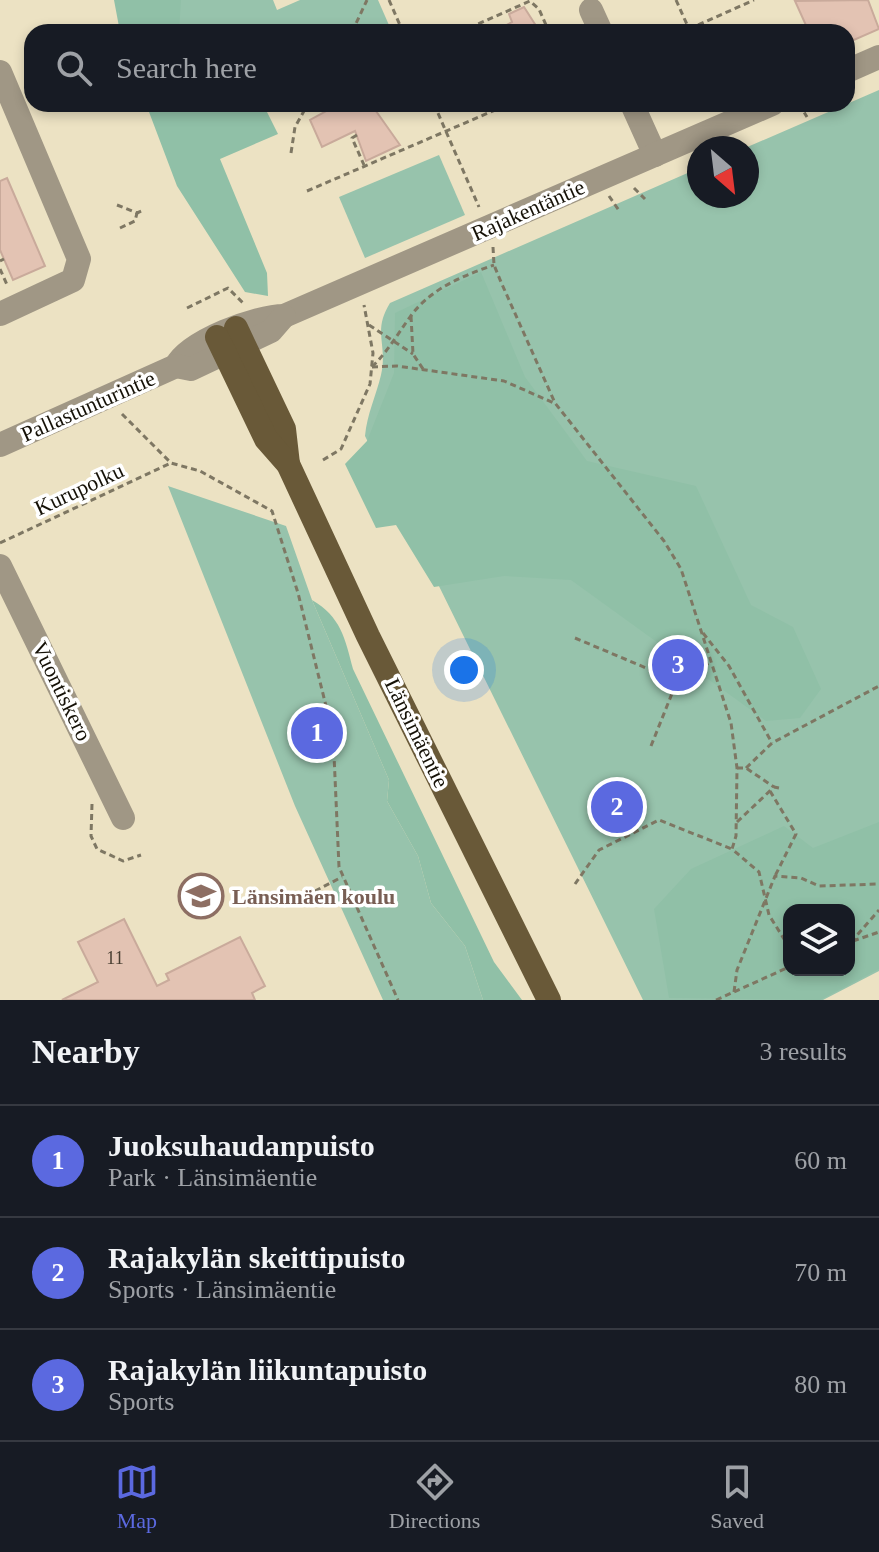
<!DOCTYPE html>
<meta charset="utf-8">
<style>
:root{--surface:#171b24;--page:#242831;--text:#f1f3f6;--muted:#9ea1a6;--line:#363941;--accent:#5b69e0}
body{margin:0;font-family:Georgia,serif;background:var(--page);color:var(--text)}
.controls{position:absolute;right:24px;bottom:24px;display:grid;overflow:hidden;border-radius:16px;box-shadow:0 4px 12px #0003}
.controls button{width:72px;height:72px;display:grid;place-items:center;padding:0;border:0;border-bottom:2px solid var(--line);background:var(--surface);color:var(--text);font:40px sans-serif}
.compass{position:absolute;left:687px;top:136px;width:72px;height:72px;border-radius:50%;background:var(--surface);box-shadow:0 4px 12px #0003;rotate:152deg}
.you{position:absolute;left:464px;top:670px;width:28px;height:28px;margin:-20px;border:6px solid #fff;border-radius:50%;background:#1a73e8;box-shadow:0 0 0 12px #1a73e833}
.badge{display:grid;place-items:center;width:52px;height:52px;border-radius:50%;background:var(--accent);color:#fff;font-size:26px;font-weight:700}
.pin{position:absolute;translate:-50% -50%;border:4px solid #fff;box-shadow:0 2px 8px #0006}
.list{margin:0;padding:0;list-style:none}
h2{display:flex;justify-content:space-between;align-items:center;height:104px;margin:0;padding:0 32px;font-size:34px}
h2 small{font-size:26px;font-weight:400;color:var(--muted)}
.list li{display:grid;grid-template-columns:52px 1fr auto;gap:24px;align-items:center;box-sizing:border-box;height:112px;padding:0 32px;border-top:2px solid var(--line)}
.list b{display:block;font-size:30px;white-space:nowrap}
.list p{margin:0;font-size:26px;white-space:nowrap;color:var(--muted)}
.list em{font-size:26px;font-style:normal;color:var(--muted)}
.icon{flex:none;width:44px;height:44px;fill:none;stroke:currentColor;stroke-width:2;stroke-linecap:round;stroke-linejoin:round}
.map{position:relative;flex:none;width:879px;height:1000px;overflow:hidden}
.search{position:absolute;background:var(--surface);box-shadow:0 4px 12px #0003;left:24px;right:24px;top:24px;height:88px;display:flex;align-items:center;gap:20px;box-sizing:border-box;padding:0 28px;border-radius:24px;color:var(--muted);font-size:30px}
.sheet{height:440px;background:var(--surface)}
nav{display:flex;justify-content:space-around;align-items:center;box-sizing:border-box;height:112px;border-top:2px solid var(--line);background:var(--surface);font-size:22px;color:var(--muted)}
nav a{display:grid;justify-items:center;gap:4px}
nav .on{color:var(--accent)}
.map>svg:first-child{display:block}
</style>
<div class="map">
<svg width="879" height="1000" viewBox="0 0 879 1000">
<rect width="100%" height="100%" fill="#ece2c3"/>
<g fill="#97c3ac" fill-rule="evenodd">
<path d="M156 0H273L277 10 300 0H378L392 32H167Z"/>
<path d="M879 90V971L823 1000H643L365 436C367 414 376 396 381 375 388 344 372 332 390 303L699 168V196H747L745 148ZM789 910H849V970H789Z"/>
<path d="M439 155 465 215 365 258 339 197Z"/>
<path d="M168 486 286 526 312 600 389 780 387 801 418 856 431 903 465 946 483 1000H383L295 806Z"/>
</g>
<g fill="#90c0a7" fill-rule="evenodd">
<path d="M114 0H181L179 32H120Z"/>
<path d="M146 104H263L278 134 220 159 267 273 268 296 245 292 177 186Z"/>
<path d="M481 272 525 377 587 461 696 486 751 605 793 627 821 689 800 718 766 721 571 580 504 576 434 587 396 525 376 528 345 464 367 441 394 373 395 313Z"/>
<path d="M312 600C341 617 345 638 353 669L494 962 522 1000H483L465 946 431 903 418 856 387 801 389 780Z"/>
<path d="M879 822V969L820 1000 669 998 654 909 691 869 784 826 813 848ZM789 910H849V970H789Z"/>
</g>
<g fill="#e3c3b3" stroke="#c9aa9b" stroke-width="2">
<path d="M868 0 879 29 847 43V32H809L795 1Z"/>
<path d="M524 7 540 32H494L512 22 509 14Z"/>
<path d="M330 104H371L400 145 366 161 355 131 322 147 310 120 328 110 326 106Z"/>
<path d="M7 178 45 266 13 280 0 250V181Z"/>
<path d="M124 919 157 986 169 980 166 974 240 937 265 986 252 993 255 1000H62L98 982 78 942Z"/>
</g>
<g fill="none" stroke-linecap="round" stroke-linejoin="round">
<g stroke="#7e7763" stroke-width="3" stroke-dasharray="6 4" stroke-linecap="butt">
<path d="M389 0 403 32"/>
<path d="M676 0 689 29 681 32"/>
<path d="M689 29 754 0"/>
<path d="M352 32 367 0"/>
<path d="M460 32 530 1 539 9 549 32"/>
<path d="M434 104 479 207"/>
<path d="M799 104 807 117"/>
<path d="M357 135 352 138 364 165"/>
<path d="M291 153 295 127 308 104"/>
<path d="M634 188 645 199"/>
<path d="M307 191 509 104"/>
<path d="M609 196 620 212"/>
<path d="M117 205 137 213 144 210"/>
<path d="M120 228 135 221 137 213"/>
<path d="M493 247 494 265 501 282 555 403 664 541 681 569 731 723 737 768 736 836 732 849 759 872 769 915 789 947"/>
<path d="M0 261 4 259"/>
<path d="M0 269 8 287"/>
<path d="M187 308 228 288 243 303"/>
<path d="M411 316 413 354 423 369"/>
<path d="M369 325 413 354"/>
<path d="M372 367 397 366 504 381 554 403"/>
<path d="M372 367C388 351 397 335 410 317 430 289 462 276 494 265"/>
<path d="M122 414 171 463 200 471 272 511 298 593 328 714 334 755 339 867 398 1000"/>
<path d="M323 460 341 449 370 384 373 353 364 305"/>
<path d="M0 543 171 463"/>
<path d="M703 633 729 666 772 743"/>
<path d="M575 638 677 681"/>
<path d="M651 746 677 681 709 663"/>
<path d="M737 768H746L774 787"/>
<path d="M746 768 772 743 879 686"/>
<path d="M770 791 796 834 775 876"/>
<path d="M92 804 91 836 97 849 123 861 141 855"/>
<path d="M737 822 774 787 779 788"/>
<path d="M575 884 599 850 659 820 732 849"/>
<path d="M315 891 342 877"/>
<path d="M853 941 879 932"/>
<path d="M851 942 879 910"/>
<path d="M734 992 737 970 775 876 801 878 819 886 879 884"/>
<path d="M716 1000 789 967"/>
</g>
<g stroke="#a09785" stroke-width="24">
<path d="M591 10 601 32"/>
<path d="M847 71 879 57"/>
<path d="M0 72 79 259 73 280 0 314"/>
<path d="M632 104 655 155"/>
<path d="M176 366C189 341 256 316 284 316L772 104"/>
<path d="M0 445 176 366 191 369 271 331 284 316"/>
<path d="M0 566 123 818"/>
</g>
<g stroke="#695938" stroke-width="24">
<path d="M236 328 284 429 288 464"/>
<path d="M217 337 266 439 288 464 368 636 549 1000"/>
</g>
</g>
<defs>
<g id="school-ring" transform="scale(2.3)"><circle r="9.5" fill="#fff" stroke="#8d6e63" stroke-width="1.5"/><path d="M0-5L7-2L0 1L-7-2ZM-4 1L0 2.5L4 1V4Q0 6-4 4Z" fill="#8d6e63"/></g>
</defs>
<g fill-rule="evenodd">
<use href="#school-ring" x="201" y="896"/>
</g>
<g text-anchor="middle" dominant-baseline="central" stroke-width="7" stroke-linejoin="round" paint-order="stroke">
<g font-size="18" fill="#483e32">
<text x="115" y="958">11</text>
</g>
<g font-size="22" fill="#151107" stroke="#fff">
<text transform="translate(528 210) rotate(-24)">Rajakentäntie</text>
<text transform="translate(88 406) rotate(-24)">Pallastunturintie</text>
<text transform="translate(79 489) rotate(-25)">Kurupolku</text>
<text transform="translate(62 691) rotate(64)">Vuontiskero</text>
<text transform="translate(417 733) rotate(64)">Länsimäentie</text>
</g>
<g font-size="22" font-weight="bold" fill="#785e54" stroke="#fff" text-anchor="start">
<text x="232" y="896">Länsimäen koulu</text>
</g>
</g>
</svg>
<div class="controls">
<button><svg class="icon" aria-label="layers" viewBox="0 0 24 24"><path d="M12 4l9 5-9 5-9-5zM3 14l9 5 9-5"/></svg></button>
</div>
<svg class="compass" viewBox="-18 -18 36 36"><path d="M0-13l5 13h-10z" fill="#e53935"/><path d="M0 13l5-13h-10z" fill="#9ea1a6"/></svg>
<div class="you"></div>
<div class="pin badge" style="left:317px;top:733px">1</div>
<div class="pin badge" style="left:617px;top:807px">2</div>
<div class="pin badge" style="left:678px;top:665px">3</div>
<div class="search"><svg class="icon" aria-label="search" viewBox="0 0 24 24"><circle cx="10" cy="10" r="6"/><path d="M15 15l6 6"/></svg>Search here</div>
</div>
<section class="sheet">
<h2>Nearby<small>3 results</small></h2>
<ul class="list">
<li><span class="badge">1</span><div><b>Juoksuhaudanpuisto</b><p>Park · Länsimäentie</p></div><em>60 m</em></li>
<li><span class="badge">2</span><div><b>Rajakylän skeittipuisto</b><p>Sports · Länsimäentie</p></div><em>70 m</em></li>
<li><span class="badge">3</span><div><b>Rajakylän liikuntapuisto</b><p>Sports</p></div><em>80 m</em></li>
</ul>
</section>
<nav>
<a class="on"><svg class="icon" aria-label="map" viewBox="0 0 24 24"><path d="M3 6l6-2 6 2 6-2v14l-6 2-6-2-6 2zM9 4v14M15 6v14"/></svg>Map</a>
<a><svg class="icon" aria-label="directions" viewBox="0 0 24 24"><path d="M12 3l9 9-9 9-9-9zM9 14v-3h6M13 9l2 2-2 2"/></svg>Directions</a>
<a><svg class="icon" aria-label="saved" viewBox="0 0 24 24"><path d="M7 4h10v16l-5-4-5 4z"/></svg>Saved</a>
</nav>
